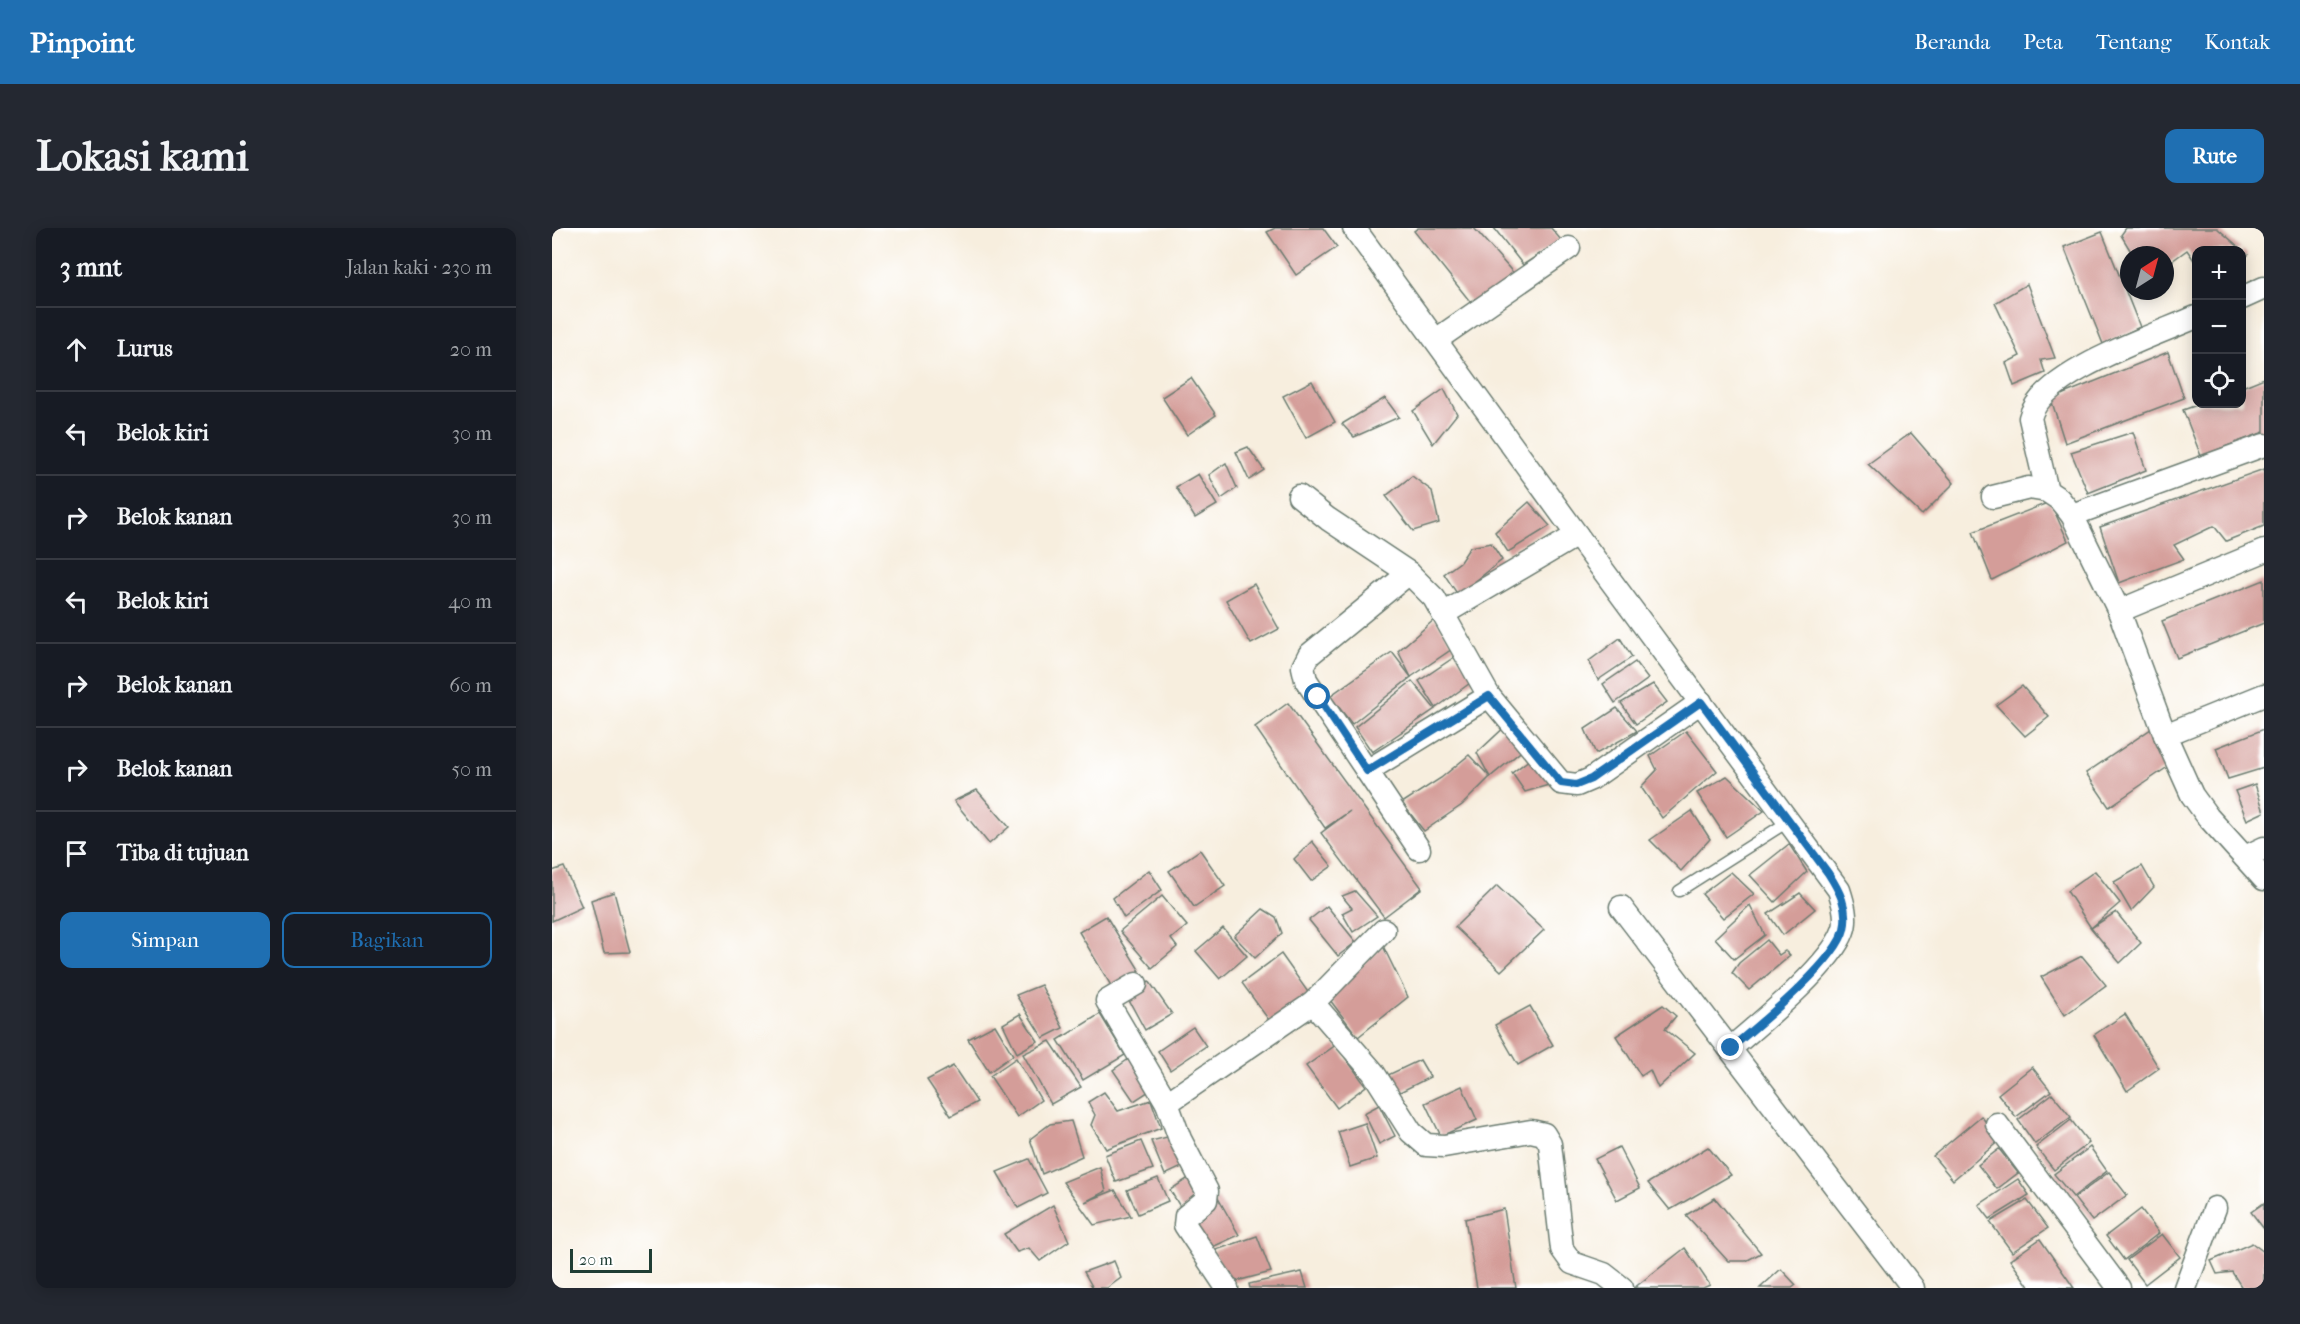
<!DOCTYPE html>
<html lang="id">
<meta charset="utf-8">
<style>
:root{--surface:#171b24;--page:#242831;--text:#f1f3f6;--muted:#9ea1a6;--line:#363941;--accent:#1f6fb2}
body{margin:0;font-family:"IM FELL French Canon",serif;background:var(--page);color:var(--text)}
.controls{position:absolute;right:18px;top:18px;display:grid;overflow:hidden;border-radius:12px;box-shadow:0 3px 15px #0003}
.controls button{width:54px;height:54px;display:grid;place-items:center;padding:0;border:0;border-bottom:2px solid var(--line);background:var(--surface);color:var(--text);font:30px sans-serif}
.compass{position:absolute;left:1568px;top:18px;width:54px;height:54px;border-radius:50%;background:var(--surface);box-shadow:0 3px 15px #0003;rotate:36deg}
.scale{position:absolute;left:18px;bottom:15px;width:82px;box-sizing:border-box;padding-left:6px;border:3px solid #1f3d34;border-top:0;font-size:16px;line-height:21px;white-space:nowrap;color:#1f3d34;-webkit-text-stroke:4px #fff;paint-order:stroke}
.stop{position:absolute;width:18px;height:18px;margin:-14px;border:4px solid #1f6fb2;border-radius:50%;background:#fff}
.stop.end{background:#1f6fb2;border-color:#fff;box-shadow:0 2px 6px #0008}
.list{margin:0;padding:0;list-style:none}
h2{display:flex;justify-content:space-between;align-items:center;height:78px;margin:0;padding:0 24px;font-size:26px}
h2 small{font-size:20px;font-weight:400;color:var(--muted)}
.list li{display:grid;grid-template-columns:39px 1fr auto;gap:18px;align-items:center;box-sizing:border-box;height:84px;padding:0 24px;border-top:2px solid var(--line)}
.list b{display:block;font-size:22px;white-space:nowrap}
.list em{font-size:20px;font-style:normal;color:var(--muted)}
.actions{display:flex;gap:12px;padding:18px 24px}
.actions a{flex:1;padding:14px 0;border:2px solid var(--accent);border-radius:12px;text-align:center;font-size:21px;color:var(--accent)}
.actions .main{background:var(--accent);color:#fff}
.icon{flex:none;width:33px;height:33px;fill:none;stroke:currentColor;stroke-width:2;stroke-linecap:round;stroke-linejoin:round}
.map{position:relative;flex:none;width:1712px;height:1060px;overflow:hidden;border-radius:12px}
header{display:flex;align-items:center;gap:36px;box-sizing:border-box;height:84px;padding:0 30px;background:var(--accent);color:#fff}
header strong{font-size:28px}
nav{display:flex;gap:33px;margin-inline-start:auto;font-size:21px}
.intro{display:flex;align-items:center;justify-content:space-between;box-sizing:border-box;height:144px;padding:0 36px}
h1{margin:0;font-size:42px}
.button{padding:15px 27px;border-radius:12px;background:var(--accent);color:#fff;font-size:21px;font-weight:700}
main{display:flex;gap:36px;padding:0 36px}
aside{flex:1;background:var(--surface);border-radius:12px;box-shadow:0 3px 15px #0003}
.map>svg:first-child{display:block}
</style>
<header>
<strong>Pinpoint</strong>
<nav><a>Beranda</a><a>Peta</a><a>Tentang</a><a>Kontak</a></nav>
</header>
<div class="intro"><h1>Lokasi kami</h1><a class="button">Rute</a></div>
<main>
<aside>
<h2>3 mnt<small>Jalan kaki · 230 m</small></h2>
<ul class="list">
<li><svg class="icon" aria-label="ahead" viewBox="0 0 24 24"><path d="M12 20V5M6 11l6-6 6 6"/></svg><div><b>Lurus</b></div><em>20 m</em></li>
<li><svg class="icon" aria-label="left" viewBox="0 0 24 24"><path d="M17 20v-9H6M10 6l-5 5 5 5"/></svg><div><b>Belok kiri</b></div><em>30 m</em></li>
<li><svg class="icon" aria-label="right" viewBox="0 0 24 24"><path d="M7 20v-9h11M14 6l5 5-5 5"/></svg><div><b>Belok kanan</b></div><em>30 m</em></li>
<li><svg class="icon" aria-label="left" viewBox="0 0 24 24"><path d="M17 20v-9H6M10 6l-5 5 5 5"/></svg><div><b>Belok kiri</b></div><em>40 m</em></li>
<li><svg class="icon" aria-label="right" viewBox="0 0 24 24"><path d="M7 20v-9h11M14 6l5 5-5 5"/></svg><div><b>Belok kanan</b></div><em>60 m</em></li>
<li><svg class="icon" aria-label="right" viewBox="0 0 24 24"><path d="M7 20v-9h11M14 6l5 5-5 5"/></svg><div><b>Belok kanan</b></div><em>50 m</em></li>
<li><svg class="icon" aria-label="arrive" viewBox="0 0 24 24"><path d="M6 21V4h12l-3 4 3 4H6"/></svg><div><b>Tiba di tujuan</b></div></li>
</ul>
<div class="actions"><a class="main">Simpan</a><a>Bagikan</a></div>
</aside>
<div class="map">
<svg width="1712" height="1060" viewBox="0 0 1712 1060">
<rect width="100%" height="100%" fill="#fff"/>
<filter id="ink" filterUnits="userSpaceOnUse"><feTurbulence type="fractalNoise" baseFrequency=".0167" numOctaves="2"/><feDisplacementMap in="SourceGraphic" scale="12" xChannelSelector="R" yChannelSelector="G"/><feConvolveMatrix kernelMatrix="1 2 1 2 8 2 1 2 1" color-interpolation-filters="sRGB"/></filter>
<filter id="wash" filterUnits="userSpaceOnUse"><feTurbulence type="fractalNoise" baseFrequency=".008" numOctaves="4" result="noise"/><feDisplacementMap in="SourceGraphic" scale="24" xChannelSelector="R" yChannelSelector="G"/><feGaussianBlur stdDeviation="1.35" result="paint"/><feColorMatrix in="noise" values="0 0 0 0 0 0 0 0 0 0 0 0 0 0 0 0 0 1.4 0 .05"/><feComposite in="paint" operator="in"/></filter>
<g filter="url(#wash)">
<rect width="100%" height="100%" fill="#f7eede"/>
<g id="blocks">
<g fill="#d49d99">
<path d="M723 0H771L785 19 744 47 715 4Z"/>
<path d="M866 0H922L964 48 924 81 862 3Z"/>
<path d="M942 0H999L1009 12 971 37Z"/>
<path d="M1574 0H1665L1696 27 1690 32V22H1644V35L1635 22 1613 38V27H1581L1569 7Z"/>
<path d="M1550 4 1588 99 1551 116 1512 19Z"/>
<path d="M1475 56 1503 130 1489 132 1493 145 1462 158 1454 135 1468 128 1443 75Z"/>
<path d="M1616 124 1632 170 1513 215 1499 171Z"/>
<path d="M639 150 664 187 635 207 610 169Z"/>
<path d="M1712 150V204L1649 228 1631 182 1648 176H1690V159Z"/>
<path d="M760 153 783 194 754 210 731 168Z"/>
<path d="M892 161 905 186 881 216 861 183Z"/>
<path d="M833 170 847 189 802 209 790 196Z"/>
<path d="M1581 204 1594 242 1536 265 1519 224Z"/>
<path d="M1359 205 1402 255 1370 287 1316 236Z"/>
<path d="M696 219 712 242 697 252 684 224Z"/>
<path d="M674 235 685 260 669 271 657 247Z"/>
<path d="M1712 241V298L1674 313 1662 298 1622 317 1632 331 1567 355 1548 299Z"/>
<path d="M646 246 665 277 643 290 624 259Z"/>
<path d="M860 248 880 263 887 295 861 303 834 268Z"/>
<path d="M977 274 998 298 956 324 943 304Z"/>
<path d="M1498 274 1516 313 1440 352 1421 304Z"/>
<path d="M939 315 950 332 906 367 892 346 908 334 918 319Z"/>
<path d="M1712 352V395L1625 430 1610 393Z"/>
<path d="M702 356 727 401 699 416 674 372Z"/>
<path d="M883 391 903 419 859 449 846 423Z"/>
<path d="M1068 410 1080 429 1046 452 1037 433Z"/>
<path d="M840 424 859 449 800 496 778 468Z"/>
<path d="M904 428 925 450 884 480 867 453Z"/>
<path d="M1083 434 1096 451 1063 475 1051 456Z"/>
<path d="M860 453 883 481 820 524 803 499Z"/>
<path d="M1101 456 1115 474 1084 496 1069 475Z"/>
<path d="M1470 458 1497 489 1473 508 1444 477Z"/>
<path d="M736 475 870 660 832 689 769 605 798 583 773 600 703 499Z"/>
<path d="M1065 480 1085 503 1044 526 1033 501Z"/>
<path d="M957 495 973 520 938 549 925 525Z"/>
<path d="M1602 499 1617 538 1557 579 1534 545Z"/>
<path d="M1712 501V540L1676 551 1664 520Z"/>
<path d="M1134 503 1165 543 1110 590 1089 559 1105 542 1098 528Z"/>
<path d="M917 527 938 549 910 577 872 603 850 575 889 550Z"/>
<path d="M982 528 1000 556 973 564 960 545Z"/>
<path d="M1175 548 1212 583 1174 609 1145 565Z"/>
<path d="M1703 556 1712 584 1695 592 1683 563Z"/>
<path d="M425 562 457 599 437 616 402 573Z"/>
<path d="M1140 583 1158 611 1129 643 1098 612Z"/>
<path d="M760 613 780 638 759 653 742 631Z"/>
<path d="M1237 616 1255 644 1223 674 1198 647Z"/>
<path d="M648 622 673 658 642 679 617 643Z"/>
<path d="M1590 638 1602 659 1579 683 1562 654Z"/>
<path d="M12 639 30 679 0 693V643Z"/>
<path d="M597 642 610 662 572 690 561 670Z"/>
<path d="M1543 643 1568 675 1539 700 1564 684 1589 715 1568 735 1539 700 1515 663Z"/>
<path d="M1179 644 1202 666 1171 690 1150 666Z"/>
<path d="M945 658 992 702 949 743 903 699Z"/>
<path d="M803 663 825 688 801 704 790 685 800 680 790 668Z"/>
<path d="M62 664 78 724 52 725 39 672Z"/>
<path d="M1248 665 1263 681 1231 707 1216 686Z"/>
<path d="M610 668 635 698 619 711 625 719 600 740 568 703Z"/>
<path d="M1198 677 1213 707 1182 731 1163 710Z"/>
<path d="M775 678 804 714 786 728 757 692Z"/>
<path d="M711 681 724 689 730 705 703 730 682 708Z"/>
<path d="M554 688 588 743 561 761 527 704Z"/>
<path d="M671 700 695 728 668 751 644 723Z"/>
<path d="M1215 712 1227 727 1233 723 1238 728 1197 762 1180 745 1187 735Z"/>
<path d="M831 718 856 769 806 809 775 768Z"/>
<path d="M729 726 758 767 719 795 690 755Z"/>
<path d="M1530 728 1554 757 1513 787 1489 749Z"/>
<path d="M597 753 620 786 593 802 574 767Z"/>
<path d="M489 757 511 800 491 810 464 767Z"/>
<path d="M1111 777 1124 788 1113 801 1143 825 1106 860 1098 842 1089 848 1064 808Z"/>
<path d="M978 778 1001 817 966 837 943 797Z"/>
<path d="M468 786 486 813 465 825 451 796Z"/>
<path d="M548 786 573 827 531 852 506 812Z"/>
<path d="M1573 786 1607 840 1575 863 1542 807Z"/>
<path d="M443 797 461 827 437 844 416 811Z"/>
<path d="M641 799 654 818 618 842 606 823Z"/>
<path d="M498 813 529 859 499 876 471 826Z"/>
<path d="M784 817 814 858 785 880 754 838Z"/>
<path d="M581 828 602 860 582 873 561 842Z"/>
<path d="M464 830 489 872 465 889 438 848Z"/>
<path d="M868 832 878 849 846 865 836 847Z"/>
<path d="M401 838 425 874 399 888 375 852Z"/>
<path d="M1480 839 1499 863 1464 889 1446 866Z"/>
<path d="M910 858 925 892 889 908 873 875Z"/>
<path d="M552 864 566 883 599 872 609 900 554 921 539 897 543 887 536 874Z"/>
<path d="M1500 866 1519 889 1483 916 1466 892Z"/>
<path d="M827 877 843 908 827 916 812 885Z"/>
<path d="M1429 888 1448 912 1401 952 1381 928Z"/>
<path d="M1519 892 1537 915 1502 942 1484 919Z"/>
<path d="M519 893 530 928 490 946 478 911 498 896Z"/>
<path d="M813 895 825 930 798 939 786 904Z"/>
<path d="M615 909 630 939 613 947 599 913Z"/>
<path d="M589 913 601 941 564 954 553 927Z"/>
<path d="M1067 919 1088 960 1065 972 1043 931Z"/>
<path d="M1156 919 1179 947 1118 982 1096 955Z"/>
<path d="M1538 919 1555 943 1521 969 1502 946Z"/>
<path d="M1447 921 1466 945 1445 961 1426 937Z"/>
<path d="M477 931 495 965 466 980 445 944Z"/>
<path d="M548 939 554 963 533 974 563 962 579 988 542 997 511 954Z"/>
<path d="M1557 944 1575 967 1540 993 1522 970Z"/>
<path d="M638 949 649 969 630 982 618 962Z"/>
<path d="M606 950 616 973 586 986 575 962Z"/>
<path d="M1466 951 1477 967 1438 991 1427 977Z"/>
<path d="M666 970 687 1007 656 1021 637 995Z"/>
<path d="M1163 970 1209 1025 1194 1033H1176L1134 987Z"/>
<path d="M1475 972 1496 1000 1460 1024 1438 994Z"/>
<path d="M1712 975V1001L1699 984Z"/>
<path d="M501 977 517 1013 488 1033 477 1020 465 1024 452 1006Z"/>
<path d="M952 981 964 1060H925L913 991Z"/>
<path d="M1589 981 1607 1005 1572 1032 1554 1008Z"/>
<path d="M1610 1006 1628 1029 1593 1056 1575 1032Z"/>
<path d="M705 1008 719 1044 677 1055 661 1023Z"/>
<path d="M1488 1011 1522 1060H1478L1458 1032Z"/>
<path d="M1700 1015 1712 1024V1060H1690L1680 1044 1665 1046 1659 1033Z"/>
<path d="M1133 1020 1158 1057 1151 1060H1082Z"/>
<path d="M562 1033 569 1050 555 1060H541L532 1044Z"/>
<path d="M1229 1041 1244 1057 1240 1060H1208Z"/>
<path d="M750 1044 755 1060H698L697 1056Z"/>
</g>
</g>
</g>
<g filter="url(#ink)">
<use href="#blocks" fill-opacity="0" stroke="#6b7b70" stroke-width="1.5"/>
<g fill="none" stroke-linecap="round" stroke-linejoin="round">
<g stroke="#6b7b70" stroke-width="13">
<path id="lane" d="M1127 663 1237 593"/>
</g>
<g stroke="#6b7b70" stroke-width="25">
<g id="street">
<path d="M802 0 1025 307 1287 662C1291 674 1296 691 1291 703 1279 737 1207 796 1179 820"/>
<path d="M1690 70 1712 60"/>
<path d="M884 112 1017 20"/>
<path d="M1495 263 1478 190C1488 145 1604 107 1644 89"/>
<path d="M747 268 776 291 857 345"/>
<path d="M1441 269 1477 260 1495 263 1507 271 1520 287 1567 383 1613 507 1640 567 1656 589 1712 651"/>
<path d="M1520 287 1712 217"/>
<path d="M1567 383 1712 323"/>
<path d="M937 468 1009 555 1025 557 1039 551 1149 474"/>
<path d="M1613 507 1712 467"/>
<path d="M815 543 754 452 751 439 757 427 857 345 882 370 891 386"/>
<path d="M867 621 815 543 937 468 891 386 1025 307"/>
<path d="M1693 629 1712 620"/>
<path d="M1069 679 1361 1060"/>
<path d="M584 756 555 773 615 875"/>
<path d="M761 775 821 844 859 904 874 917 892 918 979 903 992 906 998 916 1010 1021 1020 1035 1052 1046 1070 1060"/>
<path d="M1445 896 1567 1060"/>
<path d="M675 1060 633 997 634 988 654 972 655 963 628 911 615 875 761 775 832 702"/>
<path d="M1633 1060 1663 980"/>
</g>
</g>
<use href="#lane" stroke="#fff" stroke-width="10"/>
<use href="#street" stroke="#fff" stroke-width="22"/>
</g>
</g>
<g fill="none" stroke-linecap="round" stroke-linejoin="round" filter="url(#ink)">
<path stroke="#1f6fb2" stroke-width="8" d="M766 469 815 543 937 468 1009 555 1024 557 1039 551 1149 474 1276 645C1287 662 1297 680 1292 701 1285 733 1205 798 1179 820"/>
</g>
</svg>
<div class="controls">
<button>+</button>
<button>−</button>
<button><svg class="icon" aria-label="locate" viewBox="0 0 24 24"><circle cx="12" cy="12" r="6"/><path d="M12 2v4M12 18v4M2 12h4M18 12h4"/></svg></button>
</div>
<svg class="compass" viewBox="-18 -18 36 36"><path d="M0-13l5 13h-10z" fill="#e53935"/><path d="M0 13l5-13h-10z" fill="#9ea1a6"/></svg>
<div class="scale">20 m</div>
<div class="stop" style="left:766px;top:469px"></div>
<div class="stop end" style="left:1179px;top:820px"></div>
</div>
</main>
